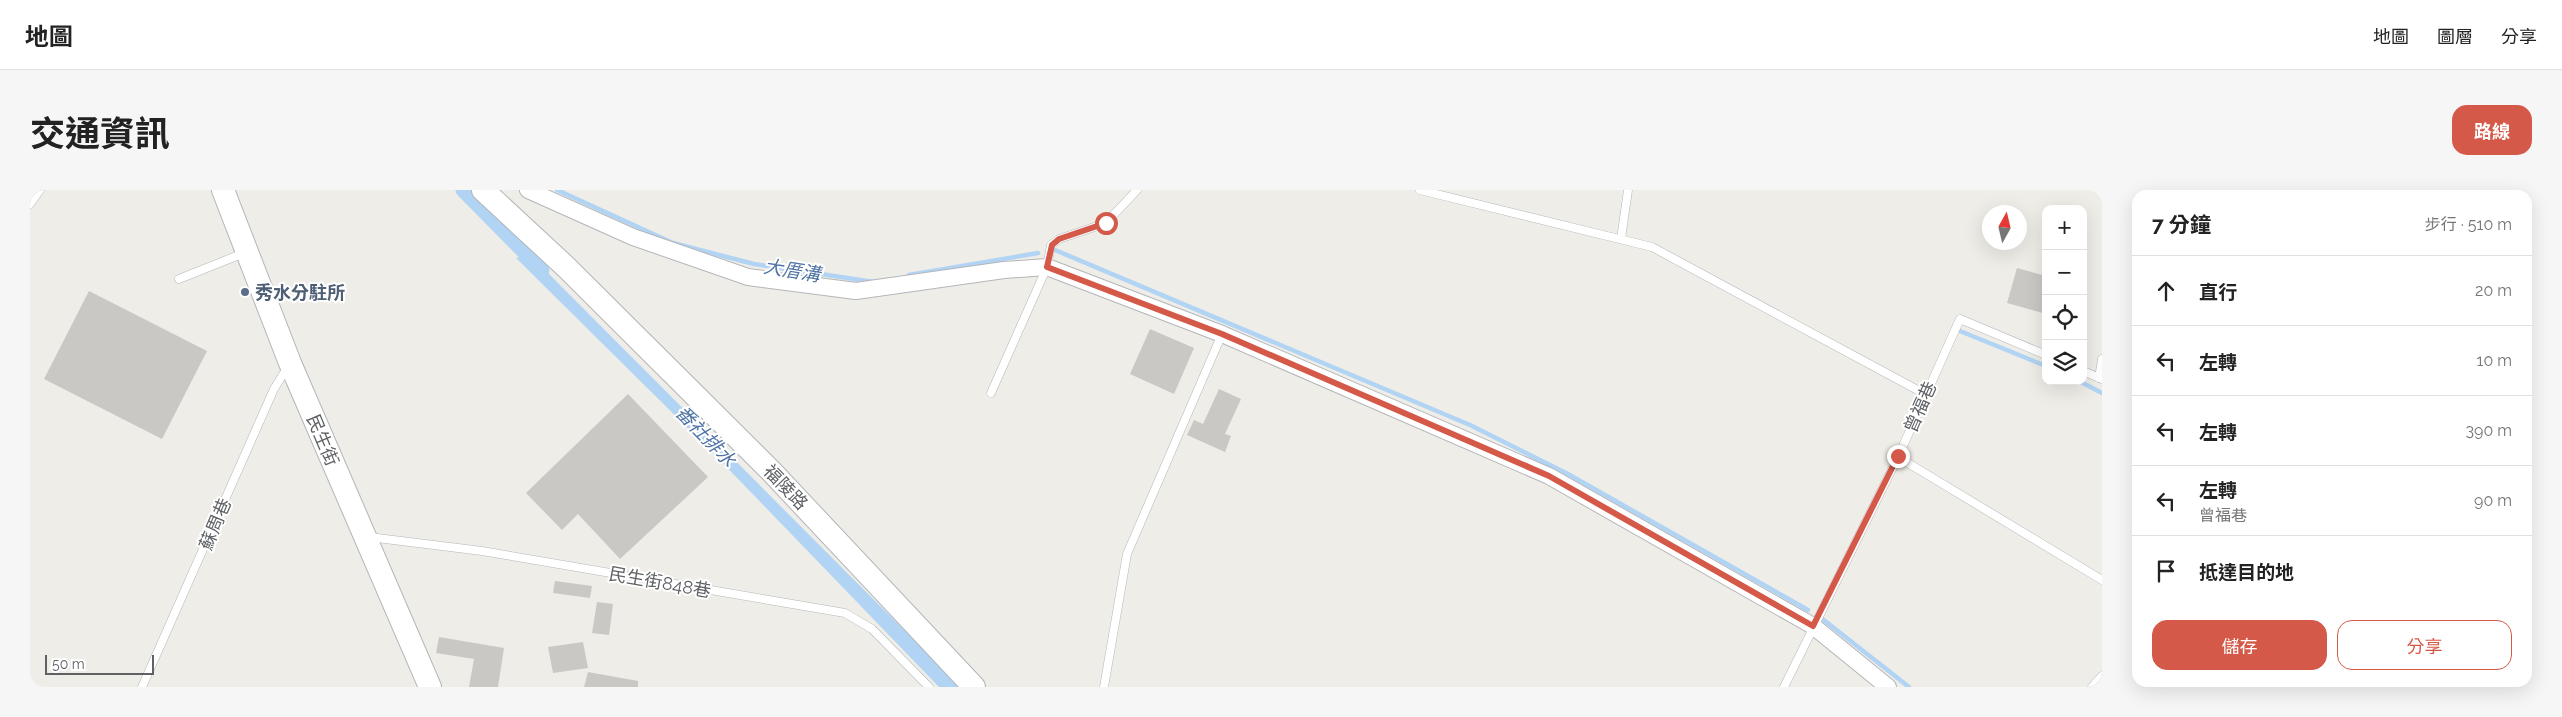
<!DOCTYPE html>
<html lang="zh-TW">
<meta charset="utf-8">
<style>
:root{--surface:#fff;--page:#f6f6f6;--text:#222;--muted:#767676;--line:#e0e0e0;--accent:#d45948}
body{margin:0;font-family:Raleway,"Noto Sans TC",sans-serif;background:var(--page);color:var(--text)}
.controls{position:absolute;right:15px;top:15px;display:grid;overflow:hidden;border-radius:10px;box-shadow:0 5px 20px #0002}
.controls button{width:45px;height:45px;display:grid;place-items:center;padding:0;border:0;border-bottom:1px solid var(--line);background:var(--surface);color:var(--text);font:25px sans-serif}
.compass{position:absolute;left:1952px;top:15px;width:45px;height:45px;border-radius:50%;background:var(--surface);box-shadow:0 5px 20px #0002;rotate:8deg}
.scale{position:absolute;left:15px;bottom:12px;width:109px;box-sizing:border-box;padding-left:5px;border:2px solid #5f6165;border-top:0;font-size:14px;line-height:18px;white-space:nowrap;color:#5f6165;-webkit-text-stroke:4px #fff;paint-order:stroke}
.stop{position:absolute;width:15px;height:15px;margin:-11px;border:4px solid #d45948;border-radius:50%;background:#fff}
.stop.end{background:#d45948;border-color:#fff;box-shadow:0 1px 5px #0008}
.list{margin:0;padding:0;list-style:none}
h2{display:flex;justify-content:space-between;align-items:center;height:65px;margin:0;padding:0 20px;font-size:21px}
h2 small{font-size:16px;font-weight:400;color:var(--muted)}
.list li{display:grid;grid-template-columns:32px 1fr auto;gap:15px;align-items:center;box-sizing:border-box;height:70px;padding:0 20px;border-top:1px solid var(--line)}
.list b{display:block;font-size:19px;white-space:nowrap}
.list p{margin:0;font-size:16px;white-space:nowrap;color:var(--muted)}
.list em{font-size:16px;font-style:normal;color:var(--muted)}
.actions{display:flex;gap:10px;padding:15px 20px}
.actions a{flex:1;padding:11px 0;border:1px solid var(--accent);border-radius:15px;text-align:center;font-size:18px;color:var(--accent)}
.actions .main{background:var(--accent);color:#fff}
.icon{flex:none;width:28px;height:28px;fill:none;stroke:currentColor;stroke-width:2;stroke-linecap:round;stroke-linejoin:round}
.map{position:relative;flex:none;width:2072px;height:497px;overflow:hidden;border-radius:15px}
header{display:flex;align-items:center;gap:30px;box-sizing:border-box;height:70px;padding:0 25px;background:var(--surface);border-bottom:1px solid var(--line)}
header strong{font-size:24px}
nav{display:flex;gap:28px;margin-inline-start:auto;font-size:18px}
.intro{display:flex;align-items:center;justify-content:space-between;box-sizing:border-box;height:120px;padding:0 30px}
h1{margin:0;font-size:35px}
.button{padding:12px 22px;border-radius:15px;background:var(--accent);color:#fff;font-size:18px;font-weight:700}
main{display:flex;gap:30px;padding:0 30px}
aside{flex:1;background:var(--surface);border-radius:15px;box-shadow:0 5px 20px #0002}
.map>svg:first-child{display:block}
</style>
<header>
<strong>地圖</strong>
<nav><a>地圖</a><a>圖層</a><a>分享</a></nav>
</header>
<div class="intro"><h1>交通資訊</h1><a class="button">路線</a></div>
<main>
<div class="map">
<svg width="2072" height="497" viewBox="0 0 2072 497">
<rect width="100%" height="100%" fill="#efede7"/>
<path fill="#b1d4f4" d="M500 65 931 497H909L683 263 486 68Z"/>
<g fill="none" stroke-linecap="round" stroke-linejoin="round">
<g stroke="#b1d4f4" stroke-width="4.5">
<path d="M527 0 643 53 724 74 844 92"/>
<path d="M1025 60 1440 235 1538 284 1778 420"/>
<path d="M879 85 1008 63"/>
<path d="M1925 139 2016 176"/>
<path d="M2049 191 2072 203"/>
<path d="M1790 427 1879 497"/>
</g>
<path stroke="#b1d4f4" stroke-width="15" d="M433 0 512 80"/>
</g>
<g fill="#cac8c4">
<path d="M1987 78 2016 86V124L1977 113Z"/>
<path d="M59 101 177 161 132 249 14 189Z"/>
<path d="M1120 139 1164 158 1144 204 1100 184Z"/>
<path d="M1189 199 1211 209 1195 244 1201 246 1195 262 1157 245 1164 230 1173 234Z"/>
<path d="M598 204 678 287 590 369 548 324 532 340 496 303Z"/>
<path d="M525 391 562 396 560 408 523 403Z"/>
<path d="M567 412 583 414 579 445 562 443Z"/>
<path d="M409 447 474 458 468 497H439L444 469 406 463Z"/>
<path d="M553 452 558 478 523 483 518 457Z"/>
<path d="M558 482 608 491V497H554Z"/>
</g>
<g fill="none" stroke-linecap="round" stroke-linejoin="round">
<g stroke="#b4b6ba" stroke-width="9">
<g id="lane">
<path d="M1390 0 1622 57 1895 204"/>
<path d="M0 14 10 0"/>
<path d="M1591 49 1598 0"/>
<path d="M149 89 214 63"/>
<path d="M2053 181 2072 189"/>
<path d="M2069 188 2072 169"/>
<path d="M961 203 1017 77 1021 55 1029 49 1076 33 1107 0"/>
<path d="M1868 267 2072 390"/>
<path d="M339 347 452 361 815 423 842 439 899 497"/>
<path d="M112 497 244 199 257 178"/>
<path d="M1074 497 1097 364 1192 144"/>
<path d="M1754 497 1868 267 1930 129 2016 165"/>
<path d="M2062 497 2072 486"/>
</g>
</g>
<g stroke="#b4b6ba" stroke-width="18">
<path id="street" d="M498 0 603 47 718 87 826 101 974 80 1017 77 1192 144 1519 286 1783 436 1858 497"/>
</g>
<g stroke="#b3b5ba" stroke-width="24">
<g id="secondary">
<path d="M193 0 260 173 400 497"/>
<path d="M453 0 536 77 742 282 944 497"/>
</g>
</g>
<use href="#lane" stroke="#fff" stroke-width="8"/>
<use href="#street" stroke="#fff" stroke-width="16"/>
<use href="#secondary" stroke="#fff" stroke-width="22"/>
</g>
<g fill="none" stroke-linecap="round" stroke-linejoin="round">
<path stroke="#d45948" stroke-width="6" d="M1076 33 1029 49 1022 55 1017 77 1192 144 1519 286 1783 436 1868 266"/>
</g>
<circle fill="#5c6f8a" stroke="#fff" stroke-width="2" cx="215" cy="102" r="5"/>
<g text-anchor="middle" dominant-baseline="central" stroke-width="4" stroke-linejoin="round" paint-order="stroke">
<g font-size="18" font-weight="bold" fill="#4e5e75" stroke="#fff" text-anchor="start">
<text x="225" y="102">秀水分駐所</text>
</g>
<g font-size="18" fill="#5f6165" stroke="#fff">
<text transform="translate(1890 217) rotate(-66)">曾福巷</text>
<text transform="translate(293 250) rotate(67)">民生街</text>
<text transform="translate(756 297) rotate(46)">福陵路</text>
<text transform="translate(185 334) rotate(-67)">蘇周巷</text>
<text transform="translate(630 392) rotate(10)">民生街848巷</text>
</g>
<g font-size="19" font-style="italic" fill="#5075a5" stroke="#fff">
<text transform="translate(762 80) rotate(9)">大厝溝</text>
<text transform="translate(676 246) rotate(46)">番社排水</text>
</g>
</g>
</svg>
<div class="controls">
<button>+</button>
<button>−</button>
<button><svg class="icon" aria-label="locate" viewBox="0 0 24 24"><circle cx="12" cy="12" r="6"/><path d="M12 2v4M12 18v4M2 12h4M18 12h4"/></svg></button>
<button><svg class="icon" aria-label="layers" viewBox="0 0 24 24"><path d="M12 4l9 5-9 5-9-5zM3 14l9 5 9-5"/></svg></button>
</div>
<svg class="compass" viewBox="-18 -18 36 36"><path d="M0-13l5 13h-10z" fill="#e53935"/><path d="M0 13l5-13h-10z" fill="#767676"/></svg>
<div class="scale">50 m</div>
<div class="stop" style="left:1076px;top:33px"></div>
<div class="stop end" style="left:1868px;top:266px"></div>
</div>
<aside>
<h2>7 分鐘<small>步行 · 510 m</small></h2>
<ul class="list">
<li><svg class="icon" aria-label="ahead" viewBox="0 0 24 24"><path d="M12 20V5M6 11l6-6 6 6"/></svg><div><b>直行</b></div><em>20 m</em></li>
<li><svg class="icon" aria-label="left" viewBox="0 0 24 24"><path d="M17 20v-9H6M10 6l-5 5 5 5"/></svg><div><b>左轉</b></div><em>10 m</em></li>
<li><svg class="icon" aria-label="left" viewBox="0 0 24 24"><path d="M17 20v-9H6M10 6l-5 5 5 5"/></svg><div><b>左轉</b></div><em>390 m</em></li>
<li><svg class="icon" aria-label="left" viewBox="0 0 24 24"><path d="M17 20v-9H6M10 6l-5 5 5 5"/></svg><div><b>左轉</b><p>曾福巷</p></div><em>90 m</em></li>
<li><svg class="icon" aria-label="arrive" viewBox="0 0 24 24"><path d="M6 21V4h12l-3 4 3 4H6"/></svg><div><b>抵達目的地</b></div></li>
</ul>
<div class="actions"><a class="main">儲存</a><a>分享</a></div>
</aside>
</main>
